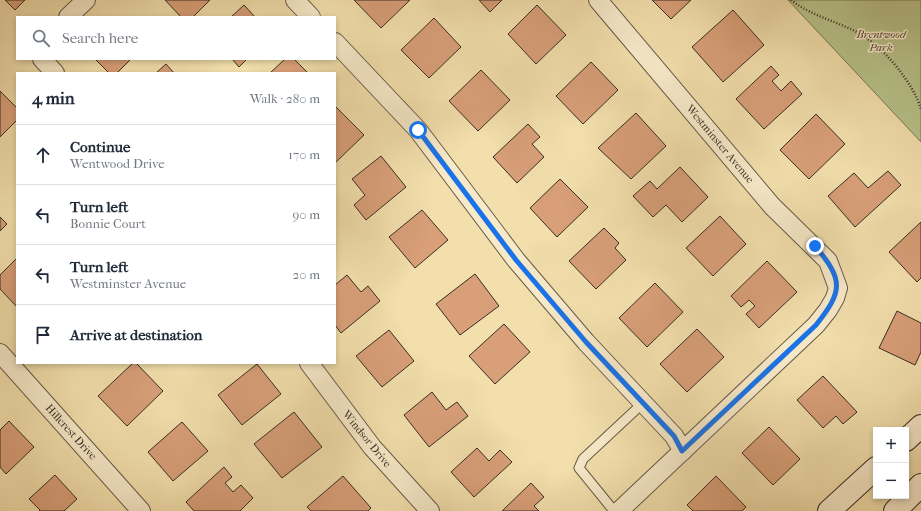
<!DOCTYPE html>
<meta charset="utf-8">
<style>
:root{--surface:#fff;--page:#f6f6f7;--text:#1f2937;--muted:#747a83;--line:#e0e1e3}
body{margin:0;font-family:"IM FELL French Canon",serif;background:var(--page);color:var(--text)}
.controls{position:absolute;right:12px;bottom:12px;display:grid;overflow:hidden;border-radius:0px;box-shadow:0 2px 6px #0003}
.controls button{width:36px;height:36px;display:grid;place-items:center;padding:0;border:0;border-bottom:1px solid var(--line);background:var(--surface);color:var(--text);font:20px sans-serif}
.stop{position:absolute;width:12px;height:12px;margin:-9px;border:3px solid #1a73e8;border-radius:50%;background:#fff}
.stop.end{background:#1a73e8;border-color:#fff;box-shadow:0 1px 4px #0008}
.list{margin:0;padding:0;list-style:none}
h2{display:flex;justify-content:space-between;align-items:center;height:52px;margin:0;padding:0 16px;font-size:17px}
h2 small{font-size:13px;font-weight:400;color:var(--muted)}
.list li{display:grid;grid-template-columns:26px 1fr auto;gap:12px;align-items:center;box-sizing:border-box;height:60px;padding:0 16px;border-top:1px solid var(--line)}
.list b{display:block;font-size:15px;white-space:nowrap}
.list p{margin:0;font-size:13px;white-space:nowrap;color:var(--muted)}
.list em{font-size:13px;font-style:normal;color:var(--muted)}
.icon{flex:none;width:22px;height:22px;fill:none;stroke:currentColor;stroke-width:2;stroke-linecap:round;stroke-linejoin:round}
.map{position:relative;flex:none;width:921px;height:511px;overflow:hidden}
.search{position:absolute;background:var(--surface);box-shadow:0 2px 6px #0003;left:16px;top:16px;width:320px;height:44px;display:flex;align-items:center;gap:10px;box-sizing:border-box;padding:0 14px;border-radius:0px;color:var(--muted);font-size:15px}
.panel{position:absolute;background:var(--surface);box-shadow:0 2px 6px #0003;left:16px;top:72px;width:320px;height:292px;border-radius:0px}
.map>svg:first-child{display:block}
</style>
<div class="map">
<svg width="921" height="511" viewBox="0 0 921 511">
<rect width="100%" height="100%" fill="#f2dfac"/>
<filter id="stains"><feTurbulence type="fractalNoise" baseFrequency=".005" numOctaves="4"/><feColorMatrix values="0 0 0 0 .2 0 0 0 0 .09 0 0 0 0 .02 0 0 0 .5 -.17"/></filter>
<radialGradient id="worn" r=".72"><stop offset=".6" stop-color="#630" stop-opacity="0"/><stop offset="1" stop-color="#630" stop-opacity=".3"/></radialGradient>
<path fill="#b8c28b" stroke="#787858" d="M788 0H921V142Z"/>
<g fill="#d89f78" stroke="#392d26">
<path d="M5 0H25L15 10Z"/>
<path d="M165 0H210L193 17H181Z"/>
<path d="M354 0H410L381 28Z"/>
<path d="M479 0H502L490 12Z"/>
<path d="M652 0H691L671 19Z"/>
<path d="M244 5 255 17H231Z"/>
<path d="M537 5 566 35 536 64 508 34Z"/>
<path d="M733 10 764 45 723 82 692 47Z"/>
<path d="M434 18 461 47 429 78 401 50Z"/>
<path d="M95 59H131L117 73H109Z"/>
<path d="M232 59H247L239 67Z"/>
<path d="M285 59H294L308 73H270Z"/>
<path d="M591 62 618 90 583 124 556 96Z"/>
<path d="M166 64 174 73H156Z"/>
<path d="M771 66 779 75 772 81 781 91 791 81 802 94 764 129 736 99Z"/>
<path d="M481 70 510 100 478 131 449 101Z"/>
<path d="M0 91 17 108V120L0 137Z"/>
<path d="M335 106 364 135 335 163Z"/>
<path d="M636 113 666 146 631 179 598 148Z"/>
<path d="M816 114 845 144 809 179 780 150Z"/>
<path d="M528 124 540 137 532 144 544 157 517 183 493 157Z"/>
<path d="M381 156 406 187 366 220 354 205 365 195 352 179Z"/>
<path d="M680 167 708 197 682 222 666 205 653 217 633 196 650 181 657 189Z"/>
<path d="M888 171 901 185 855 227 828 196 854 173 868 188Z"/>
<path d="M560 179 588 207 557 237 530 208Z"/>
<path d="M422 210 448 240 415 268 389 237Z"/>
<path d="M720 216 746 244 713 276 686 248Z"/>
<path d="M0 217 7 224 0 231Z"/>
<path d="M921 222V278L917 282 889 252Z"/>
<path d="M604 228 619 243 615 248 626 260 596 289 569 261Z"/>
<path d="M17 258V307L0 289V275Z"/>
<path d="M767 261 797 292 759 328 746 314 755 306 749 300 741 307 731 296Z"/>
<path d="M475 274 499 306 460 335 436 304Z"/>
<path d="M347 275 361 292 368 286 380 301 341 333 335 325V285Z"/>
<path d="M655 283 683 312 647 347 619 318Z"/>
<path d="M897 311 921 323V352L915 365 879 348Z"/>
<path d="M504 324 530 352 495 384 469 356Z"/>
<path d="M697 329 724 357 687 392 660 364Z"/>
<path d="M389 330 414 361 382 387 356 356Z"/>
<path d="M133 363H136L163 391 127 426 98 396Z"/>
<path d="M257 364 281 394 242 425 218 395Z"/>
<path d="M823 376 857 412 843 424 836 416 823 428 797 400Z"/>
<path d="M432 392 446 410 457 402 468 416 429 447 404 415Z"/>
<path d="M294 412 322 447 282 478 254 444Z"/>
<path d="M9 421 34 447 6 474 0 467V430Z"/>
<path d="M182 422 208 451 173 481 148 452Z"/>
<path d="M769 427 800 459 773 485 742 453Z"/>
<path d="M477 448 489 461 500 450 512 462 474 497 451 472Z"/>
<path d="M224 467 232 477 225 483 233 492 241 485 253 498 240 511H194L186 502Z"/>
<path d="M55 475 77 499 64 511H39L40 510 29 499Z"/>
<path d="M343 476 371 508 368 511H311L307 507Z"/>
<path d="M716 476 746 507 742 511H693L687 505Z"/>
<path d="M531 483 544 497 534 506 539 511H502Z"/>
</g>
<g fill="none" stroke-linecap="round" stroke-linejoin="round">
<g stroke="#675a48" stroke-width="11">
<path id="service" d="M614 511 579 468 583 459 643 403"/>
</g>
<g stroke="#675a48" stroke-width="20">
<g id="minor">
<path d="M295 0 311 17"/>
<path d="M598 0 772 206 828 261 838 288 835 298 828 310 816 325 619 511"/>
<path d="M68 17 86 0"/>
<path d="M335 42 418 130 516 260 586 342 674 436 683 451"/>
<path d="M42 59 55 73"/>
<path d="M0 353 141 511"/>
<path d="M309 363 372 447 430 511"/>
</g>
</g>
<g stroke="#392d26" stroke-width="24">
<g id="secondary">
<path d="M906 440 921 426"/>
<path d="M829 511 876 468"/>
<path d="M895 511 921 485"/>
</g>
</g>
<path stroke="#392d26" stroke-width="2.5" stroke-dasharray="1 2" stroke-linecap="butt" d="M791 0C810 15 835 21 857 32 882 45 913 82 921 109"/>
<use href="#service" stroke="#f7eac9" stroke-width="9"/>
<use href="#minor" stroke="#f7eac9" stroke-width="18"/>
<use href="#secondary" stroke="#f7eac9" stroke-width="22"/>
</g>
<g fill="none" stroke-linecap="round" stroke-linejoin="round">
<path stroke="#1a73e8" stroke-width="5" d="M418 130 516 260 586 342 674 436 682 451 816 325C843 291 844 280 815 246"/>
</g>
<g text-anchor="middle" dominant-baseline="central" stroke-width="3" stroke-linejoin="round" paint-order="stroke">
<g font-size="11" font-style="italic" fill="#524b3a" stroke="#f7eac9">
<text x="881" y="34">Brentwood<tspan x="881" dy="13">Park</tspan></text>
</g>
<g font-size="11" fill="#392d26" stroke="#f7eac9">
<text transform="translate(720 144) rotate(50)">Westminster Avenue</text>
<text transform="translate(71 432) rotate(48)">Hillcrest Drive</text>
<text transform="translate(367 439) rotate(51)">Windsor Drive</text>
</g>
</g>
<rect width="100%" height="100%" filter="url(#stains)"/>
<rect width="100%" height="100%" fill="url(#worn)"/>
</svg>
<div class="controls">
<button>+</button>
<button>−</button>
</div>
<div class="stop" style="left:418px;top:130px"></div>
<div class="stop end" style="left:815px;top:246px"></div>
<div class="search"><svg class="icon" aria-label="search" viewBox="0 0 24 24"><circle cx="10" cy="10" r="6"/><path d="M15 15l6 6"/></svg>Search here</div>
<section class="panel">
<h2>4 min<small>Walk · 280 m</small></h2>
<ul class="list">
<li><svg class="icon" aria-label="ahead" viewBox="0 0 24 24"><path d="M12 20V5M6 11l6-6 6 6"/></svg><div><b>Continue</b><p>Wentwood Drive</p></div><em>170 m</em></li>
<li><svg class="icon" aria-label="left" viewBox="0 0 24 24"><path d="M17 20v-9H6M10 6l-5 5 5 5"/></svg><div><b>Turn left</b><p>Bonnie Court</p></div><em>90 m</em></li>
<li><svg class="icon" aria-label="left" viewBox="0 0 24 24"><path d="M17 20v-9H6M10 6l-5 5 5 5"/></svg><div><b>Turn left</b><p>Westminster Avenue</p></div><em>20 m</em></li>
<li><svg class="icon" aria-label="arrive" viewBox="0 0 24 24"><path d="M6 21V4h12l-3 4 3 4H6"/></svg><div><b>Arrive at destination</b></div></li>
</ul>
</section>
</div>
